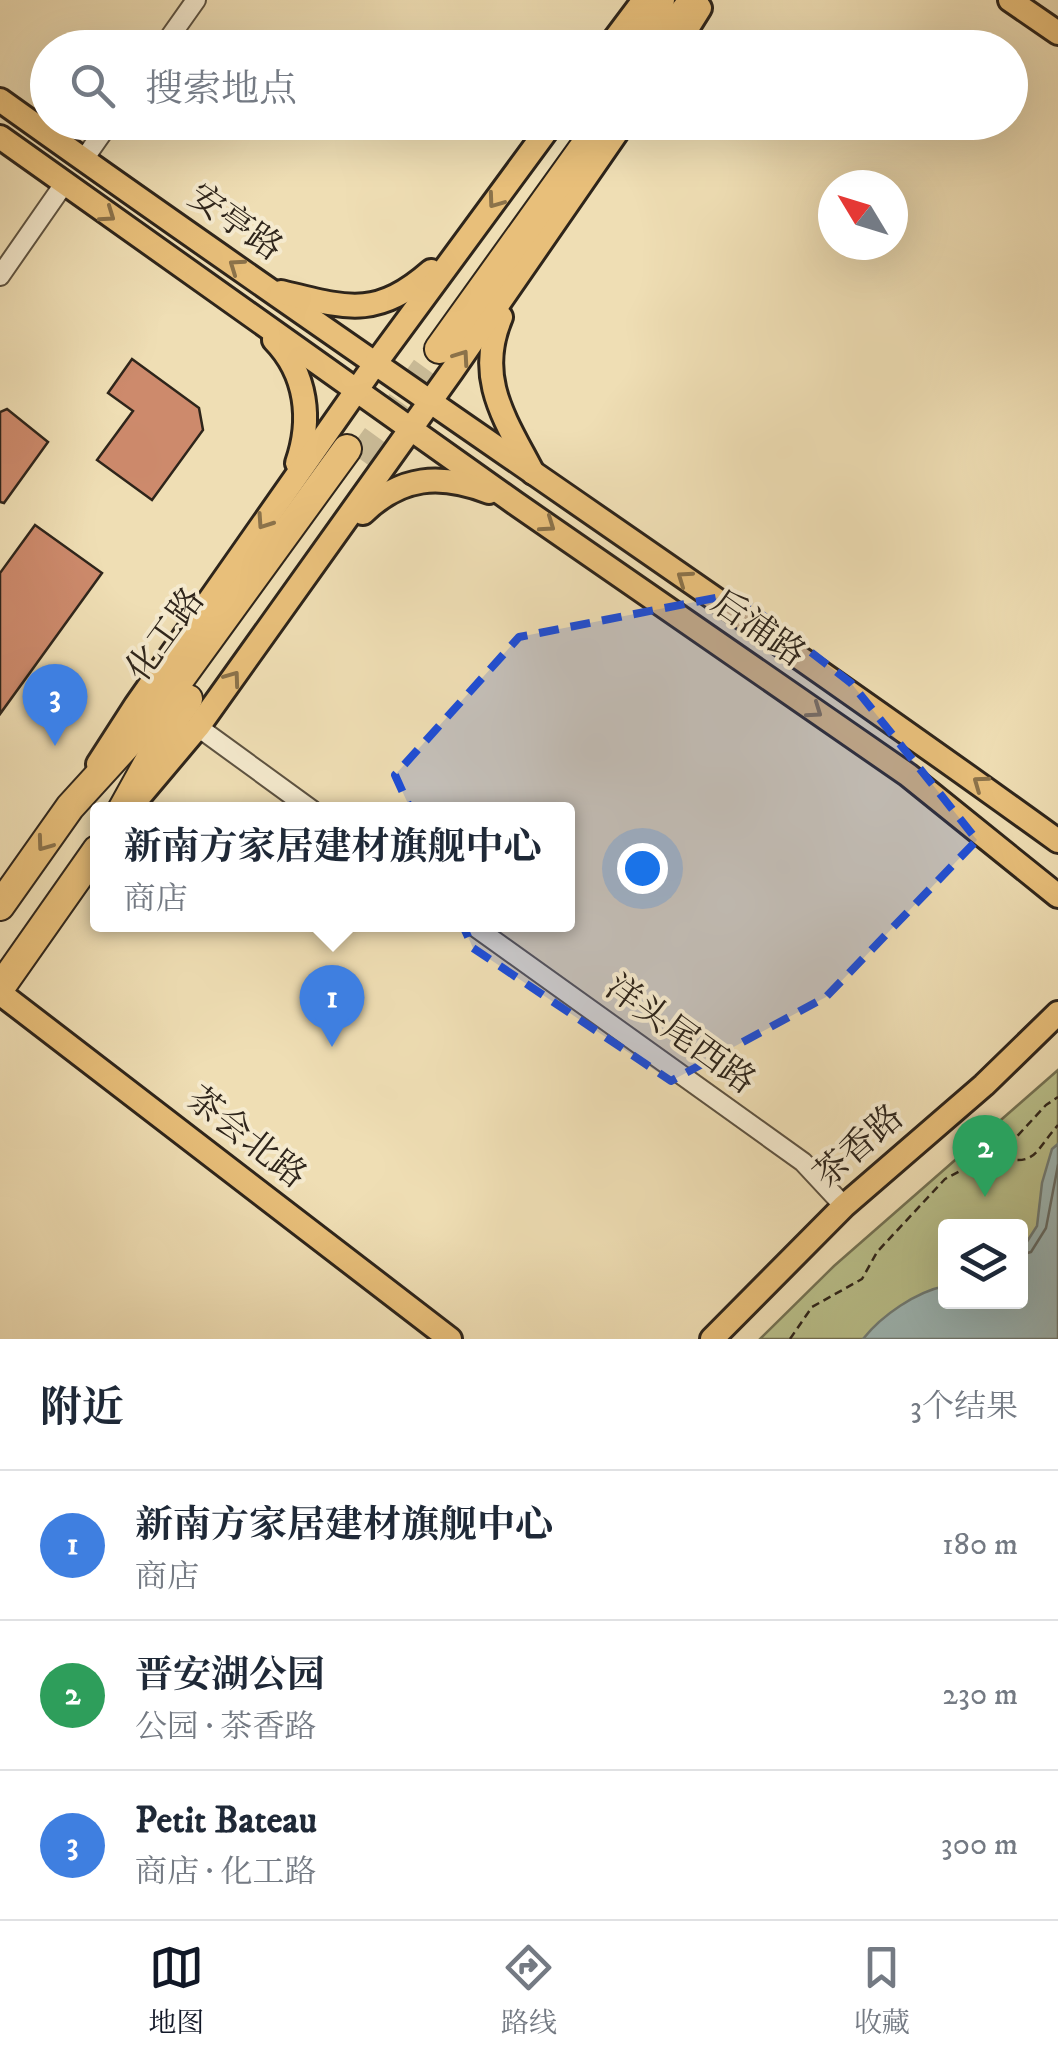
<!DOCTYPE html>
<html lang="zh">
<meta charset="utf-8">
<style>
:root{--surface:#fff;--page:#f6f6f7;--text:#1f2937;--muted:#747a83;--line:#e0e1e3;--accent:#111827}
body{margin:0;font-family:"IM FELL DW Pica","Noto Serif SC",serif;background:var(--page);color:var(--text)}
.controls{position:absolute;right:30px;bottom:30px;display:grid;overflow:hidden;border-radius:10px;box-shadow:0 10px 40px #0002}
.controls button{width:90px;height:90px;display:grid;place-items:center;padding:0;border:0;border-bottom:2px solid var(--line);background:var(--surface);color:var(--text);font:50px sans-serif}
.compass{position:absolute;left:818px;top:170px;width:90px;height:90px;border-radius:50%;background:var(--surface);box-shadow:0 10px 40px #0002;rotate:308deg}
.you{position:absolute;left:642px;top:868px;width:35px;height:35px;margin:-25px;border:8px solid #fff;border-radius:50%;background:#1a73e8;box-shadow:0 0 0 15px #1a73e833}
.badge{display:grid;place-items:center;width:65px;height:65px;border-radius:50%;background:var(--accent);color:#fff;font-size:32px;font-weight:700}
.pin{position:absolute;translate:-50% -82px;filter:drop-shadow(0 2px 5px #0008)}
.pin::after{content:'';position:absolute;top:52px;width:35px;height:30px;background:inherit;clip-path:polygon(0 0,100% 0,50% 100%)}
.popup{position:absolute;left:90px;top:802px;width:485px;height:130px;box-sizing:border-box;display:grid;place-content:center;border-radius:10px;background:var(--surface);filter:drop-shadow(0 2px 8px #0005);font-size:32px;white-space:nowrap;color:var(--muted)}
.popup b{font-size:38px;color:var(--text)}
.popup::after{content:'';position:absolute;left:50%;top:100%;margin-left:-20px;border:20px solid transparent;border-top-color:var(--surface)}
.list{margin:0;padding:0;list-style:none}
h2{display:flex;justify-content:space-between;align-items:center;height:130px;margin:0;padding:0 40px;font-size:42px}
h2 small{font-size:32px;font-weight:400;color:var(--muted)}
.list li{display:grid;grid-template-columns:65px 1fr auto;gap:30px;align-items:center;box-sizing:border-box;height:150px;padding:0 40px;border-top:2px solid var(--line)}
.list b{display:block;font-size:38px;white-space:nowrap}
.list p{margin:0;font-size:32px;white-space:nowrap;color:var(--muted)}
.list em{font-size:32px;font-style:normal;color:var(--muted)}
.icon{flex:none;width:55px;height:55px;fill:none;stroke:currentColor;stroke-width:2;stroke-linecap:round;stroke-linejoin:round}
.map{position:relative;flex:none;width:1058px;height:1339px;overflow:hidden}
.search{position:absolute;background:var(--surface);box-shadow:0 10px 40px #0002;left:30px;right:30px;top:30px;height:110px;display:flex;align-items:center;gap:25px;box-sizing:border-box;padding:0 35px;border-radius:55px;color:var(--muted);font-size:38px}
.sheet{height:580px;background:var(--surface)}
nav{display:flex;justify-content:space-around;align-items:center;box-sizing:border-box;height:140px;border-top:2px solid var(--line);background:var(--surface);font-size:28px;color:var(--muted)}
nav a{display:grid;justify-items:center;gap:5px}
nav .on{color:var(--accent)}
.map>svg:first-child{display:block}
</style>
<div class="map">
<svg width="1058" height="1339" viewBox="0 0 1058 1339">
<rect width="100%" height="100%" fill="#efdeb4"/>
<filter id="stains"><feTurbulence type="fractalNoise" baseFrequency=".002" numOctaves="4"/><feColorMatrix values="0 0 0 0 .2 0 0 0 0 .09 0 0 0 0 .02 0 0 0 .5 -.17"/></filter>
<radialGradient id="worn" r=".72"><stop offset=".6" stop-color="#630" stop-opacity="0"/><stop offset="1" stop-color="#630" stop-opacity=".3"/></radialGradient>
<path fill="#bac18c" stroke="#747354" stroke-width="2.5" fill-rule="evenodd" d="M1058 1070V1339H760L834 1266ZM946 1226H1020V1302H946Z"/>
<path fill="#9eb9b8" stroke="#717e79" stroke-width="2.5" d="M1058 1144V1339H863C882 1315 916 1292 945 1286L946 1302H1020L1021 1251 1037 1226 1042 1183 1052 1149Z"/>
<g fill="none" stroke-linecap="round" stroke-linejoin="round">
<path stroke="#666f6a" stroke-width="2.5" d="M1020 1255 1031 1252 1046 1228 1058 1165"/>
</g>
<g fill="#cd8a6c" stroke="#2e251b" stroke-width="2.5">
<path d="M132 359 199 408 203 430 152 500 97 460 133 411 108 393Z"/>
<path d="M7 409 48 442 4 503 0 502V412Z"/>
<path d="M35 525 102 573 0 714V573Z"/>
</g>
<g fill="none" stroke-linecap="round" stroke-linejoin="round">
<path stroke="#c8b995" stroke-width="28" stroke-dasharray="28 14" stroke-linecap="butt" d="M360 459 439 349"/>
<g stroke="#5e5341" stroke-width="22">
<g id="minor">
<path d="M162 48 196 0"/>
<path d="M84 159 110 122"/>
<path d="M0 276 64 184"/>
<path d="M198 727 312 810"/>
<path d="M471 924 803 1162 844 1206"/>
</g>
</g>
<g stroke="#2e251b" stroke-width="28">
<g id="major">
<path d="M1010 0 1058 33"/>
<path d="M608 48 644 0"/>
<path d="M675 48 700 8"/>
<path d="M0 100C350 351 709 589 1058 841"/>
<path d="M0 137 515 503 908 775 1058 896"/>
<path d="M281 292C347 308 376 319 431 271"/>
<path d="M501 317C475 378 505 419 533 473"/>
<path d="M274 340C307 374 312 420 297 463"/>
<path d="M363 513C401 476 440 473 489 492"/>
<path d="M98 764 136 705 375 364 553 122"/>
<path d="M134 803 198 727 452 371 624 122"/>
<path d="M0 993 450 1339"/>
<path d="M712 1339 844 1206 984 1085 1058 1013"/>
</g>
</g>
<g stroke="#2e251b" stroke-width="32">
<g id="highway">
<path d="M633 48 660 0"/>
<path d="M656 48 694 0"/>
<path d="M439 349 602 122"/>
<path d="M122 810 168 727 188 699"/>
<path d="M0 906 70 807 153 716 347 449"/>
<path d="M0 988 97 850"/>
</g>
</g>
<g stroke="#2e251b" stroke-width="2.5" stroke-dasharray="8 5" stroke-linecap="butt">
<path d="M992 1155C1036 1168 1032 1155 1058 1125"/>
<path d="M790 1339 812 1307 862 1279 877 1252 945 1179 1009 1145 1046 1105 1058 1097"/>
</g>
<use href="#minor" stroke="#f5eace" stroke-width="18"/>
<use href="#major" stroke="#e8bf7a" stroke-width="22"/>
<use href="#highway" stroke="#e8bf7a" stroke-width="28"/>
</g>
<defs><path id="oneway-chevron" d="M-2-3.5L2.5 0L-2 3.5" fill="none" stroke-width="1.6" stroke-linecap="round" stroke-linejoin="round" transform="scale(2.5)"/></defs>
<g stroke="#8b724a">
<use href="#oneway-chevron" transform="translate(495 201) rotate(126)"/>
<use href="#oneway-chevron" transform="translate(108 215) rotate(35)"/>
<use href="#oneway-chevron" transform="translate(236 266) rotate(-145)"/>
<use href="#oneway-chevron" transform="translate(462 357) rotate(-55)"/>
<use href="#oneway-chevron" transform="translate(264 522) rotate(124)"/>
<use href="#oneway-chevron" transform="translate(548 525) rotate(35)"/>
<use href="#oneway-chevron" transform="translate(684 578) rotate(-145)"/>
<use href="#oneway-chevron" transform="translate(233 678) rotate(-54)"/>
<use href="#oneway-chevron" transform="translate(815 711) rotate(35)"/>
<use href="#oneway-chevron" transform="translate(980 783) rotate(-144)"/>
<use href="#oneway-chevron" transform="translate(44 844) rotate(126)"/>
</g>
<path fill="#1d4ed8" fill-opacity="0.2" stroke="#1d4ed8" stroke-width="8" stroke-dasharray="20 12" stroke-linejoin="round" d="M735 594 851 683 977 840 826 997 671 1081 473 948 395 775 519 637Z"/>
<g text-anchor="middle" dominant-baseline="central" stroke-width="8" stroke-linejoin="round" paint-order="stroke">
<g font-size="35" fill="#2e251b" stroke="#f5eace">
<text transform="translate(235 223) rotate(35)">安亭路</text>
<text transform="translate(758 629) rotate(35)">后浦路</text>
<text transform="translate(166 635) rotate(-54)">化工路</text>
<text transform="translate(680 1035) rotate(36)">洋头尾西路</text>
<text transform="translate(246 1138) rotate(38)">茶会北路</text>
<text transform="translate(859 1147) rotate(-41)">茶香路</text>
</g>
</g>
<rect width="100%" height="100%" filter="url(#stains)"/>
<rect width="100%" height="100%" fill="url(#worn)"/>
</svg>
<div class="controls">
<button><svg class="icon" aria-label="layers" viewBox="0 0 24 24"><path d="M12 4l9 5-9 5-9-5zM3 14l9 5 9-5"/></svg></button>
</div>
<svg class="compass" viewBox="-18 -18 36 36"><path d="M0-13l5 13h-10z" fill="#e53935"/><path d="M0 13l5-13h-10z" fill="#747a83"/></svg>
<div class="you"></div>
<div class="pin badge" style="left:332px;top:1047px;background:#3f7fe0">1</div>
<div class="popup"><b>新南方家居建材旗舰中心</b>商店</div>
<div class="pin badge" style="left:985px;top:1197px;background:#2e9e5b">2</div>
<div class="pin badge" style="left:55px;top:746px;background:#3f7fe0">3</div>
<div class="search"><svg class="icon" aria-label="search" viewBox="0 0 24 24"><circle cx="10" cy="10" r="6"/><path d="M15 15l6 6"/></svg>搜索地点</div>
</div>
<section class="sheet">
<h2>附近<small>3个结果</small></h2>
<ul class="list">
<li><span class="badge" style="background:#3f7fe0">1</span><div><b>新南方家居建材旗舰中心</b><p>商店</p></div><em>180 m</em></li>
<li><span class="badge" style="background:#2e9e5b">2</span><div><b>晋安湖公园</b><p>公园 · 茶香路</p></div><em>230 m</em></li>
<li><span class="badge" style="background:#3f7fe0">3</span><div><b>Petit Bateau</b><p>商店 · 化工路</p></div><em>300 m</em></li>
</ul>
</section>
<nav>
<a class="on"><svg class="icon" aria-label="map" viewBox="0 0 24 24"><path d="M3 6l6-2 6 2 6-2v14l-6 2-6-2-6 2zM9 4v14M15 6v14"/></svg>地图</a>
<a><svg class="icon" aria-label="directions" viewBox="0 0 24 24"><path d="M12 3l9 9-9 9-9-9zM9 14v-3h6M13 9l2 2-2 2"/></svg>路线</a>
<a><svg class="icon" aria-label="saved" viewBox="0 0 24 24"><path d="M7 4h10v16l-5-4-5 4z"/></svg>收藏</a>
</nav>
